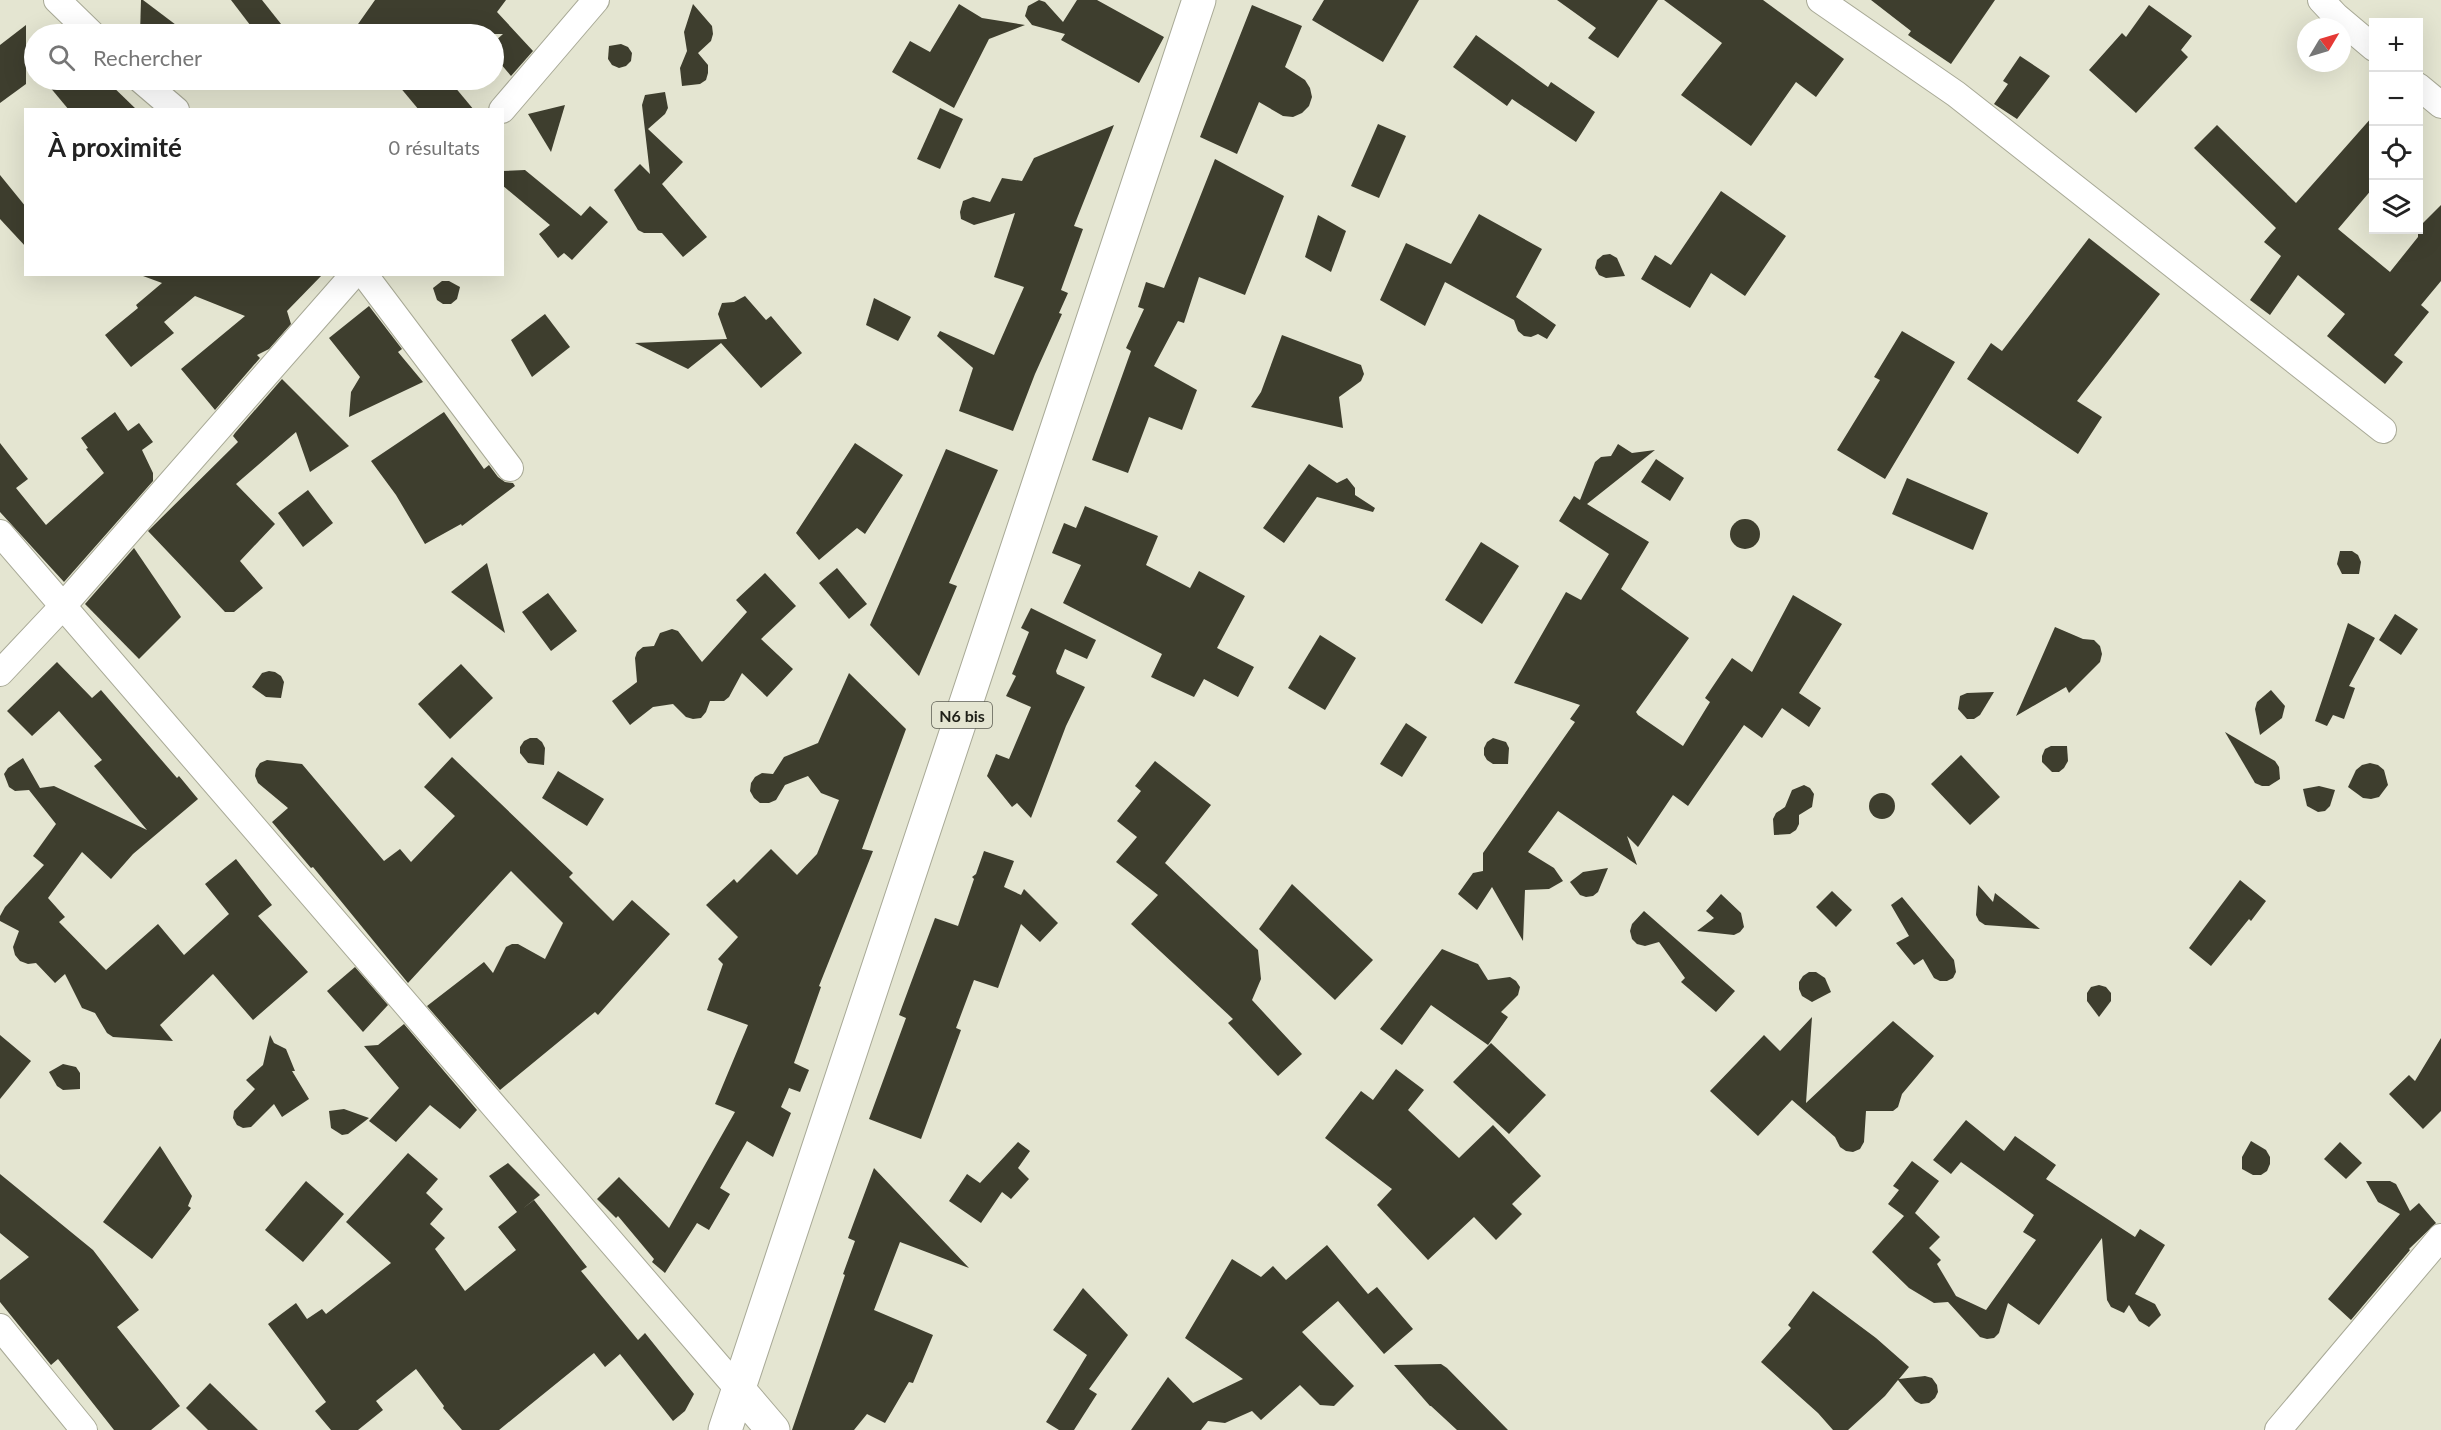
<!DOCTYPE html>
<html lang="fr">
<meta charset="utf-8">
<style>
:root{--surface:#fff;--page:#f6f6f6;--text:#222;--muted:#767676;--line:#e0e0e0}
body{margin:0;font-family:Lato,sans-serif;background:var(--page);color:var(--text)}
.controls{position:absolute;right:18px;top:18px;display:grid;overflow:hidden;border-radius:0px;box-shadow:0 6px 24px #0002}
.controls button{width:54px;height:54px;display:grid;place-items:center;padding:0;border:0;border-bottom:2px solid var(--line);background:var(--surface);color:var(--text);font:30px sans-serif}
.compass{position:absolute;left:2297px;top:18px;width:54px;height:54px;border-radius:50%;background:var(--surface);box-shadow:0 6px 24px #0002;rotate:52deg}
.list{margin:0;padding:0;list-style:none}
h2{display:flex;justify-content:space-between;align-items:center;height:78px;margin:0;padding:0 24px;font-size:26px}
h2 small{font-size:20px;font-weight:400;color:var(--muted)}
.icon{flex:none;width:33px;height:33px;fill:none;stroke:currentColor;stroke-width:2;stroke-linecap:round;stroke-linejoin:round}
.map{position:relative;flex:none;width:2441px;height:1430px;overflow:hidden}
.search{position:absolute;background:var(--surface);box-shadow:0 6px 24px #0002;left:24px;top:24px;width:480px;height:66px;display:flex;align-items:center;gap:15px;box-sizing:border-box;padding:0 21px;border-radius:33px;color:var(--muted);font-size:22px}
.panel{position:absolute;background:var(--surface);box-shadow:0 6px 24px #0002;left:24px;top:108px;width:480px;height:168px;border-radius:0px}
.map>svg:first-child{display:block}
</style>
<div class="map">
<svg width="2441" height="1430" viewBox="0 0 2441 1430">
<rect width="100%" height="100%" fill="#e4e5d1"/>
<g fill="#3e3e2e">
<path d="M141 0H143L188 34H140Z"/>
<path d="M231 0H262L289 34H257Z"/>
<path d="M375 0H506L497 12 533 51 511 76 494 56V42L503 34H351Z"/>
<path d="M1039 0 1045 2 1063 22 1077 0H1097L1164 37 1139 83 1061 40 1065 34 1032 25 1025 16 1028 6Z"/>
<path d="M1324 0H1419L1383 62 1312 20Z"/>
<path d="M1557 0H1658L1618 58 1588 38 1596 28Z"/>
<path d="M1664 0H1763L1844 59 1816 97 1796 82 1751 146 1681 95 1722 43Z"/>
<path d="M1871 0H1995L1951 64 1908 35 1911 31Z"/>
<path d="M693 4 712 26 713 34 711 41 698 53 708 65V73L706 80 700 84 682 86 680 68 687 51 684 32Z"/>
<path d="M959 4 982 18 1025 25 989 39 954 108 892 72 910 41 930 52Z"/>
<path d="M1252 5 1302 26 1285 67 1305 80 1310 88 1312 97 1309 106 1302 113 1293 117 1283 116 1259 102 1237 154 1200 137Z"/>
<path d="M2149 5 2192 36 2181 50 2188 57 2136 113 2089 70 2122 33 2126 37Z"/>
<path d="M26 25V84L0 103V45Z"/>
<path d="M1476 35 1548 87 1551 82 1595 112 1576 142 1512 99 1507 106 1453 67Z"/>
<path d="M621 44 628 47 632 53 631 61 626 66 619 68 612 65 608 59 609 46Z"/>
<path d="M2020 56 2050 76 2017 119 1994 104 2008 84 2003 81Z"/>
<path d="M44 80H106L137 110H69Z"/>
<path d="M394 80H449L474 110H419Z"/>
<path d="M665 92 668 108 665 114 648 129 683 162 662 184 707 237 683 257 662 233H644L638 230 614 190 640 164 650 174 642 105 645 95Z"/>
<path d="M565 105 551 152 528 114Z"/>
<path d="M940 108 963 119 940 169 917 159Z"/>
<path d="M2373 116V188L2338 229 2390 272 2418 237V228L2441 205V281L2421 305 2429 312 2394 355 2403 362 2385 384 2327 336 2345 314 2298 275 2270 315 2250 300 2281 256 2264 242 2276 228 2194 148 2217 125 2296 203Z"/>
<path d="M1378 124 1406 136 1379 198 1351 186Z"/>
<path d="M1114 125 1074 226 1083 229 1061 290 1068 293 1059 313 1062 314 1035 374 1013 431 959 411 973 368 937 336 940 331 994 355 1024 287 994 277 1015 213 974 225 961 219 960 212 963 201 973 197 990 202 1002 178 1022 181 1034 158Z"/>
<path d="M1215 159 1284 196 1245 295 1199 277 1184 323 1178 321 1154 366 1197 390 1182 430 1149 417 1128 473 1092 460 1131 351 1126 348 1144 309 1138 307 1146 282 1164 288Z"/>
<path d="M525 170 581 216 590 206 608 222 572 260 564 253 558 258 539 234 550 225 502 185V171Z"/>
<path d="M0 175 26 207V247L0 219Z"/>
<path d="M1721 191 1786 236 1745 296 1711 273 1690 308 1641 279 1655 255 1671 265Z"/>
<path d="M1479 214 1542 249 1516 297 1556 325 1547 339 1538 334 1531 337 1524 336 1518 331 1514 320 1445 282 1425 326 1380 300 1406 243 1451 264Z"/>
<path d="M1318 215 1346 231 1331 272 1305 257Z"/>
<path d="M2089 238 2160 294 2077 401 2102 417 2078 454 1967 379 1991 343 2002 351Z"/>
<path d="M1610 254 1617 258 1625 276 1606 278 1599 275 1595 268 1597 260 1603 255Z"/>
<path d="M144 274H323L287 311 291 324 269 349 257 355 260 358 215 410 181 369 245 316 195 296 164 322 174 333 131 367 105 335 138 308 136 305 162 283 143 276Z"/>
<path d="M442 281H449L460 287 457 299 451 304H443L437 300 433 288Z"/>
<path d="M745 296 766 320 771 316 802 353 761 388 721 343 688 369 635 343 727 339 718 314 722 303 734 302Z"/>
<path d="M874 298 911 317 898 341 866 325Z"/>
<path d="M369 306 402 349 398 352 423 382 349 417 351 392 360 377 329 338Z"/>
<path d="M545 314 570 347 532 377 511 340Z"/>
<path d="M1902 331 1955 362 1885 479 1837 450 1880 380 1874 377Z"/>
<path d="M1282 335 1361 365 1364 374 1361 381 1339 397 1343 428 1251 407 1261 392Z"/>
<path d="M282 379 349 446 310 472 296 432 236 484 275 524 240 561 263 588 234 612H225L148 531 238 442 233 436 235 433Z"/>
<path d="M115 412 128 431 139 423 153 442 142 450 153 473V481L64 582 0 512V443L28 479 16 488 46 525 104 473 86 449 88 448 81 438Z"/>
<path d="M444 412 484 469 489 465 498 477 505 482 513 483 515 486 462 526 461 524 425 544 396 495 371 461Z"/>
<path d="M855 443 903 475 865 534 857 528 819 560 796 533Z"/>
<path d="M1618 444 1632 453 1655 450 1587 504 1649 542 1621 589 1689 638 1636 712 1638 715 1683 746 1710 702 1705 698 1732 658 1752 672 1793 595 1842 624 1799 693 1821 708 1809 727 1782 708 1762 738 1744 725 1688 806 1673 795 1638 847 1627 836 1637 865 1558 811 1528 852 1554 868 1563 881 1549 889 1525 890 1523 941 1492 887 1477 910 1458 894 1473 873 1483 871V853L1575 722 1570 719 1580 705 1514 683 1566 592 1581 600 1609 554 1559 521 1574 496 1580 500 1595 462 1601 457 1611 456Z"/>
<path d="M946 449 998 470 949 583 957 586 919 676 870 625Z"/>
<path d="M1656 459 1684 478 1670 501 1641 482Z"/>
<path d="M1309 464 1337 483 1347 478 1355 488V495L1375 508 1373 512 1317 497 1284 543 1263 528Z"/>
<path d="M1907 478 1988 513 1973 550 1892 514Z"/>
<path d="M308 490 333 523 303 547 278 513Z"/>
<path d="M1085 506 1158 536 1146 565 1190 588 1199 571 1245 596 1217 648 1254 667 1238 697 1204 679 1194 697 1151 677 1162 654 1063 603 1081 565 1052 553 1064 523 1076 528Z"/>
<circle cx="1745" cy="534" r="15"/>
<path d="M1481 542 1519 566 1482 624 1445 600Z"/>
<path d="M134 548 181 617 139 659 85 604Z"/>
<path d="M2340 551H2352L2358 555 2361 562 2359 574H2342L2337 564Z"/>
<path d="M487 563 505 633 451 592Z"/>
<path d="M837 568 867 604 849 619 819 583Z"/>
<path d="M765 573 796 606 761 639 793 669 767 697 742 673 729 697 724 701H710L706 712 701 718 693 719 686 717 673 704 653 707 630 725 612 701 637 682 635 658 637 652 643 647 654 646 660 633 672 629 678 631 702 662 747 612 736 600Z"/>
<path d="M548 593 577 631 551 651 522 612Z"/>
<path d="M1031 608 1096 640 1087 659 1065 649 1056 671 1057 674 1085 687 1066 726 1031 818 1017 803 1012 807 987 776 996 754 1009 759 1031 707 1006 696 1016 676 1012 674 1029 632 1021 628Z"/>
<path d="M2395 614 2418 629 2401 655 2379 640Z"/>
<path d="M2348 623 2375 638 2349 686 2355 688 2344 719 2333 715 2327 726 2315 721Z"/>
<path d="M2055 627 2083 639 2094 640 2100 646 2102 654 2100 662 2069 693 2066 687 2016 716Z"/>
<path d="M1320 635 1356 658 1325 710 1288 688Z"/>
<path d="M57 662 92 698 101 690 177 778 179 776 198 799 133 854 111 879 82 852 48 898 65 917 59 922 106 970 158 924 184 955 229 914 205 884 236 859 272 905 258 916 308 972 253 1020 213 974 160 1025 173 1041 113 1037 107 1033 95 1013 82 1008 65 974 55 983 36 963 28 964 20 961 15 955 13 947 19 931 0 921V916L5 907 44 865 33 856 56 824 29 790 15 791 9 787 4 774 8 768 23 758 40 788 54 786 147 830 94 766 102 760 59 711 32 736 7 711Z"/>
<path d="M461 664 493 698 450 739 418 704Z"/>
<path d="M269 671 275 672 281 676 284 682 281 698 266 697 252 687 262 673Z"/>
<path d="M849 673 906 729 862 849 873 851 819 986 821 987 794 1063 809 1070 800 1092 789 1088 781 1107 791 1113 773 1157 747 1141 720 1188 730 1194 709 1230 697 1223 665 1273 652 1262 654 1259 618 1216 616 1218 597 1199 619 1177 669 1228 735 1112 715 1104 748 1025 707 1010 723 964 718 959 738 937 706 905 734 879 737 883 771 849 797 875 817 854 839 800 821 793 808 776 785 785 776 800 769 803H760L754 798 750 791 751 783 755 777 762 773 773 774 784 757 818 743Z"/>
<path d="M2271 690 2285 706 2282 718 2260 735 2255 709 2257 702Z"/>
<path d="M1994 692 1980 715 1974 719H1967L1958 709 1960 696 1967 693Z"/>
<path d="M1406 723 1427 737 1402 777 1380 764Z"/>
<path d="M2225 732 2275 761 2279 767 2280 779 2269 786H2262L2255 783Z"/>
<path d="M530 738H537L542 742 545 748 544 765 528 763 520 753V747L524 741Z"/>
<path d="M1493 738 1506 742 1509 748 1508 764H1493L1487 760 1484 755V748L1487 742Z"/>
<path d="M2051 746H2067L2068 761 2064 768 2059 772H2052L2042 762V756L2045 749Z"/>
<path d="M1961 755 2000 797 1970 825 1931 784Z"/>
<path d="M452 757 573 873 569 877 613 921 632 900 670 934 598 1015 595 1012 500 1090 427 1006 484 962 493 973 506 947 512 944H518L545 959 563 923 511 871 408 983 313 867 311 868 272 822 288 808 258 783 255 776 256 769 260 763 267 760 302 764 384 861 400 849 411 862 455 816 424 787Z"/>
<path d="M1155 761 1211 805 1165 863 1258 950 1261 979 1252 1000 1302 1054 1278 1076 1228 1023 1233 1019 1131 924 1158 895 1116 862 1137 837 1117 821 1141 791 1135 786Z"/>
<path d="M2370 763 2378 765 2384 770 2388 785 2379 797 2371 799 2363 798 2348 787 2356 770 2362 765Z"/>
<path d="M558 771 604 799 587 826 542 798Z"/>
<path d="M1804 785 1810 788 1814 794 1812 807 1799 815V824L1796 830 1790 834 1774 835 1773 819 1776 813 1785 807 1792 790Z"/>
<path d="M2319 786 2335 790 2330 806 2325 811 2318 812 2307 806 2303 789Z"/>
<circle cx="1882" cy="806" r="13"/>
<path d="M984 851 1014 861 1004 887 1021 895 1024 889 1058 923 1040 942 1021 924 998 988 974 980 956 1028 961 1030 921 1139 869 1119 906 1018 899 1015 935 918 958 926 974 879 972 877 976 874Z"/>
<path d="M1608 868 1598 892 1593 896 1586 897 1580 895 1570 882 1583 872Z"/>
<path d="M2240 880 2266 901 2251 921 2249 919 2211 966 2189 948Z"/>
<path d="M1292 884 1373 960 1335 1000 1259 929Z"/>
<path d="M1978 885 1993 902 1995 893 2040 929 1985 925 1979 921 1976 915Z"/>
<path d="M1832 891 1852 910 1836 927 1816 907Z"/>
<path d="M1721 894 1741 913 1744 927 1740 932 1734 935 1697 931 1714 918 1706 911Z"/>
<path d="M1902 897 1954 960 1956 972 1953 978 1947 981H1940L1934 978 1923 959 1914 965 1896 943 1909 936 1891 905Z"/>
<path d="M1644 911 1735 991 1716 1012 1681 982 1685 978 1659 942 1645 946 1637 944 1632 939 1630 931 1632 924Z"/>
<path d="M1442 949 1478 964 1488 980 1510 977 1516 981 1520 987 1518 995 1501 1012 1508 1017 1488 1045 1431 1005 1402 1045 1380 1029Z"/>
<path d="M355 967 388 1005 363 1032 327 991Z"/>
<path d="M1809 972H1816L1825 978 1831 992 1812 1002 1802 996 1799 989V982L1803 976Z"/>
<path d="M2099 985 2106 987 2111 993V1001L2099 1017 2087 1001V993L2091 987Z"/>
<path d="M1812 1017 1806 1103 1893 1021 1934 1056 1902 1094 1898 1107 1893 1111H1866L1864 1142 1860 1149 1853 1152 1846 1151 1840 1147 1835 1137 1792 1100 1758 1136 1710 1091 1764 1035 1780 1051Z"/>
<path d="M404 1024 477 1110 460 1129 430 1105 396 1142 369 1121 399 1088 364 1046 378 1045Z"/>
<path d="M0 1035 31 1061 0 1099Z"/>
<path d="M270 1035 274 1043 286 1049 295 1071H292L309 1099 282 1117 274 1104 251 1127 243 1128 237 1125 233 1118 234 1111 255 1089 246 1080 263 1065Z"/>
<path d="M2441 1038V1111L2423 1129 2389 1094 2409 1075 2415 1081Z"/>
<path d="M1491 1043 1546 1095 1509 1134 1453 1082Z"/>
<path d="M63 1064 76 1067 80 1073V1089L63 1090 57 1086 49 1072Z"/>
<path d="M1396 1069 1424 1090 1408 1110 1459 1158 1493 1125 1541 1176 1512 1204 1522 1214 1496 1240 1474 1217 1428 1260 1377 1205 1392 1189 1325 1138 1361 1091 1373 1100Z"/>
<path d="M344 1109 369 1118 348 1134 342 1135 331 1128 329 1111Z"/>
<path d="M1966 1120 2004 1151 2015 1136 2056 1165 2046 1179 2135 1237 2140 1229 2165 1245 2135 1294 2155 1304 2161 1315 2149 1327 2139 1321 2129 1305 2124 1313 2111 1307 2107 1300 2102 1238 2039 1325 2008 1303 1999 1333 1994 1338 1987 1339 1980 1337 1948 1302 1934 1303 1909 1288 1872 1252 1904 1216 1888 1204 1899 1190 1893 1186 1912 1161 1939 1181 1915 1213 1940 1237 1929 1248 1941 1260 1937 1264 1956 1296 1986 1310 2036 1240 2023 1232 2034 1215 1961 1162 1951 1174 1933 1160Z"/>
<path d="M2251 1141 2266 1150 2270 1157V1164L2267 1171 2261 1175H2253L2242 1169V1157Z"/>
<path d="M1018 1142 1030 1151 1018 1168 1029 1179 1011 1199 1002 1192 981 1223 949 1201 967 1174 980 1183Z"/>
<path d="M2340 1142 2362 1163 2346 1179 2324 1159Z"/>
<path d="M160 1146 192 1196 188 1206 191 1208 152 1259 103 1222Z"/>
<path d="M408 1153 438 1179 426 1193 443 1209 430 1224 445 1238 435 1249 465 1291 516 1250 498 1227 517 1212 489 1176 508 1163 540 1195 521 1210 534 1200 587 1267 581 1271 638 1340 645 1333 694 1394 685 1411 673 1421 620 1354 605 1367 594 1353 499 1430H462L443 1408 444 1406 416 1369 376 1401 383 1410 358 1430H331L315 1411 326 1402 268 1324 296 1303 307 1319 322 1309 326 1314 391 1263 346 1222Z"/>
<path d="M874 1168 969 1268 900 1242 874 1310 933 1335 913 1383 909 1382 885 1423 867 1414 854 1430H792L845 1275 843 1274 855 1241 848 1238Z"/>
<path d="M0 1174 93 1250 139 1310 117 1327 180 1406 151 1430H114L58 1359 51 1365 0 1302V1280L29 1257 0 1233Z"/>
<path d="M306 1181 344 1214 303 1262 265 1230Z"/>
<path d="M2366 1181H2390L2396 1184 2410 1211 2419 1203 2436 1223 2409 1249 2410 1250 2351 1320 2328 1299 2400 1214 2378 1202Z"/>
<path d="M1327 1245 1368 1294 1377 1287 1413 1329 1384 1354 1338 1301 1302 1332 1354 1386 1334 1406 1320 1405 1300 1385 1261 1420 1252 1411 1225 1423 1208 1421 1201 1430H1131L1168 1377 1193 1403 1243 1379 1185 1338 1232 1259 1261 1277 1273 1266 1286 1280Z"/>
<path d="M1083 1288 1128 1335 1089 1389 1097 1394 1074 1430H1059L1046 1422 1087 1355 1053 1330Z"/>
<path d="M1813 1291 1876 1338 1909 1367 1899 1379 1925 1376 1932 1378 1937 1385 1938 1392 1935 1398 1929 1403 1921 1404 1915 1401 1898 1380 1885 1396 1848 1430H1833L1818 1413 1761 1362 1791 1328 1788 1325Z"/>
<path d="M1441 1364 1447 1368 1508 1430H1457L1431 1406H1430L1394 1365Z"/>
<path d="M210 1383 258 1430H208L186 1408Z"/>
</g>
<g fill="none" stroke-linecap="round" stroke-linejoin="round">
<g stroke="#a8a996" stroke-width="28">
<g id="street">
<path d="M57 0 92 34"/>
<path d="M1820 0 1956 94 2383 430"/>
<path d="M2321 0 2336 16 2374 48"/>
<path d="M141 80 176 110"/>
<path d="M2418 86 2441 105"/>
<path d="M502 110 596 0"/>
<path d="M364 274 510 468"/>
<path d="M0 533 738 1389"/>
<path d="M0 673 63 606 354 274"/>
<path d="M0 1327 84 1430"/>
<path d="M2278 1430 2441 1237"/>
</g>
</g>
<g stroke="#a8a996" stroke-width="35">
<path id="secondary" d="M738 1389 773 1430"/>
</g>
<g stroke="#a8a996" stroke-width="35">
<path id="highway" d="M725 1430 1199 0"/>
</g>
<use href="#street" stroke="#fff" stroke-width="26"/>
<use href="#secondary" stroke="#fff" stroke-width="33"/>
<use href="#highway" stroke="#fff" stroke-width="33"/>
</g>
<g text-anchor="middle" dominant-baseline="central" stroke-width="6" stroke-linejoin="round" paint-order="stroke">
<rect fill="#e4e5d1" stroke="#5a5b50" stroke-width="1.5" x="932" y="702" width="60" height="26" rx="4.5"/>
<g font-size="16" font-weight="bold" fill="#1f2018">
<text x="962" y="715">N6 bis</text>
</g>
</g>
</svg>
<div class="controls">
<button>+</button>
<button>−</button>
<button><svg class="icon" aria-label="locate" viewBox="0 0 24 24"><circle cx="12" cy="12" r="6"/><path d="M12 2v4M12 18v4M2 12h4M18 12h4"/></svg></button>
<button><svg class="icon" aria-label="layers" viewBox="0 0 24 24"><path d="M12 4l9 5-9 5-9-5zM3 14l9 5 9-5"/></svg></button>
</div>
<svg class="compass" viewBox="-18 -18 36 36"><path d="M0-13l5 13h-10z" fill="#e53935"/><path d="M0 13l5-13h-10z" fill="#767676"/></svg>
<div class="search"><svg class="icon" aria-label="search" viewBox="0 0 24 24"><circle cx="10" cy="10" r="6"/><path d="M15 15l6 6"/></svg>Rechercher</div>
<section class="panel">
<h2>À proximité<small>0 résultats</small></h2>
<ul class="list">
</ul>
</section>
</div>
